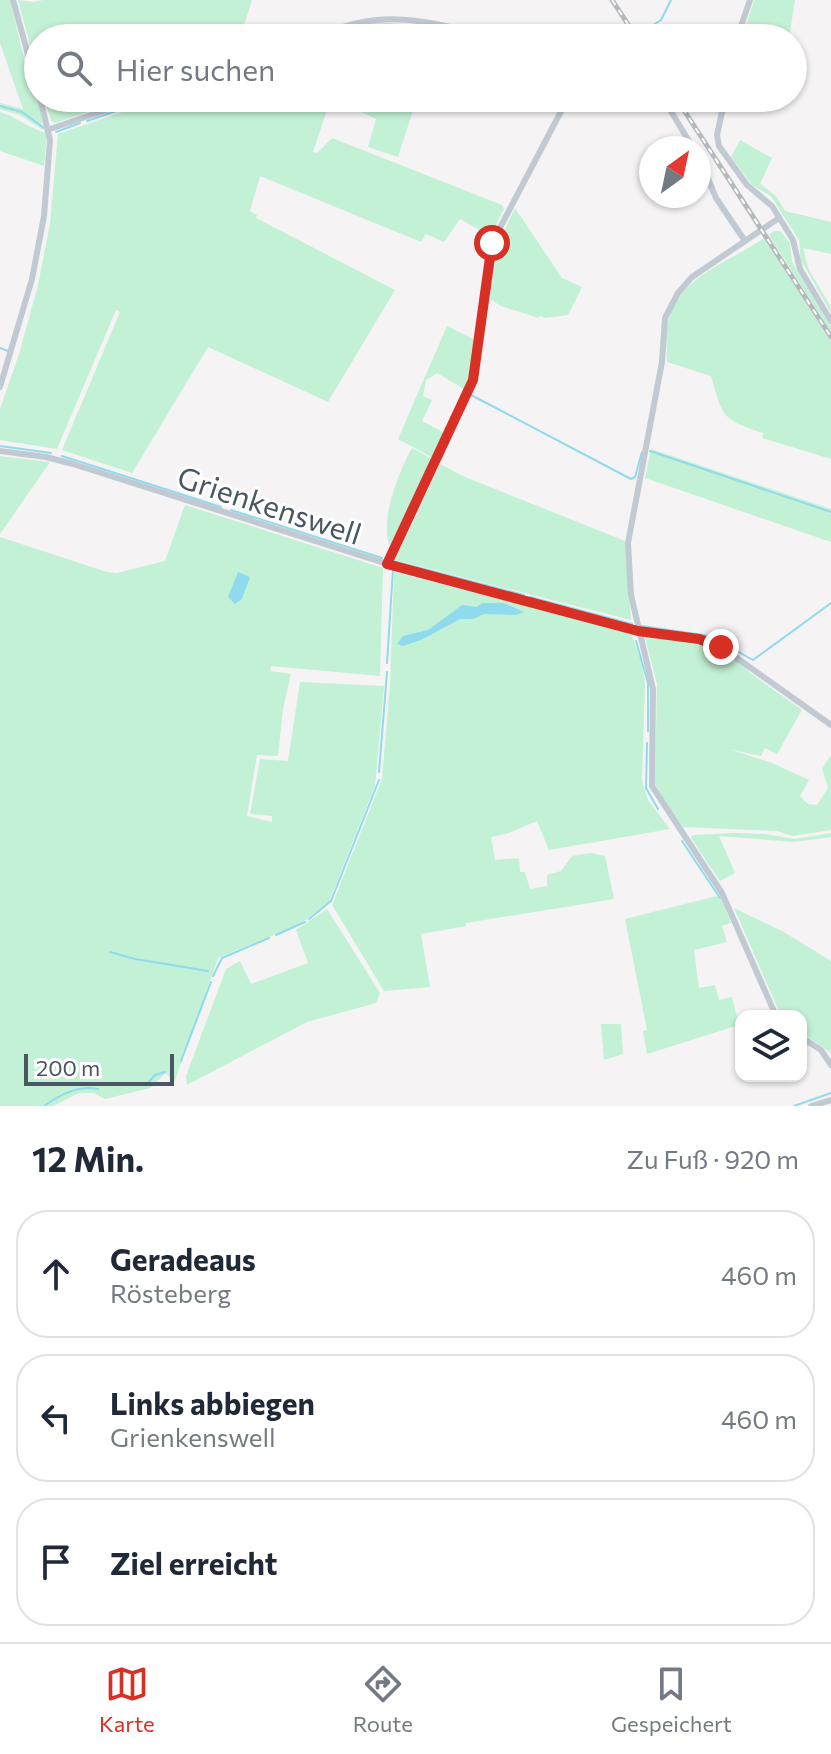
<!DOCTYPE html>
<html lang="de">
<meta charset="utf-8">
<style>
:root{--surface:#fff;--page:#f2f2f3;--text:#1f2937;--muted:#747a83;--line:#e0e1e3;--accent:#d93025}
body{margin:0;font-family:Commissioner,sans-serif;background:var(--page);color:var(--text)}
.controls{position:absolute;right:24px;bottom:24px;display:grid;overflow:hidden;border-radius:16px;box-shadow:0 2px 6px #0004}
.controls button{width:72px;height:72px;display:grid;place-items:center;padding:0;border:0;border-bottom:2px solid var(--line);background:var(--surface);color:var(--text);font:40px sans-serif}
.compass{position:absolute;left:639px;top:136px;width:72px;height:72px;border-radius:50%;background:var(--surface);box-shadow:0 2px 6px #0004;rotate:33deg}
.scale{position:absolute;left:24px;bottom:20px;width:150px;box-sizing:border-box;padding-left:8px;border:4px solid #4a5661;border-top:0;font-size:22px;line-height:28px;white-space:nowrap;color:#4a5661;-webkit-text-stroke:6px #fff;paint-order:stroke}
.stop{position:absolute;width:24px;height:24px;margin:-18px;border:6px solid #d93025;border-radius:50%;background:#fff}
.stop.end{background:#d93025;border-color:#fff;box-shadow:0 2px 8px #0008}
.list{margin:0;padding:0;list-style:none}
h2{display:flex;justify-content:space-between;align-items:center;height:104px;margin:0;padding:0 32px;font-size:34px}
h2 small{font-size:26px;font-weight:400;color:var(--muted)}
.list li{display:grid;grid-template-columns:52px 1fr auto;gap:24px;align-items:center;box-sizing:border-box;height:128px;margin:0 16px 16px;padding:0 16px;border:2px solid var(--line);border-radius:32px}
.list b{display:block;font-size:30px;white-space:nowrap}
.list p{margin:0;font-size:26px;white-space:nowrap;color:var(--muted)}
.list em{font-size:26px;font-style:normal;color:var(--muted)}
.icon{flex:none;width:44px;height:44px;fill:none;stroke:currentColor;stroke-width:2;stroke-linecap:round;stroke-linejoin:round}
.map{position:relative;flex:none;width:831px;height:1106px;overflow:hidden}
.search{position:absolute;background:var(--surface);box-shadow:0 2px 6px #0004;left:24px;right:24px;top:24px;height:88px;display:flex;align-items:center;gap:20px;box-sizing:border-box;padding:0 28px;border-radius:44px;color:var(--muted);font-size:30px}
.sheet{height:536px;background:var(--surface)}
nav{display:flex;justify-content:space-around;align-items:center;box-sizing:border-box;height:112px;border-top:2px solid var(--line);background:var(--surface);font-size:22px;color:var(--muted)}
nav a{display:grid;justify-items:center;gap:4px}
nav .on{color:var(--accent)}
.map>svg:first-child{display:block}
</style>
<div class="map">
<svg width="831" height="1106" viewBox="0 0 831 1106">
<rect width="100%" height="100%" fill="#f5f3f3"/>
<g fill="#c3f1d5">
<path d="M0 0H10L26 67 40 106 43 130 20 115 0 109V103L23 109 0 43Z"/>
<path d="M18 0 34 2 43 0H252L240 38H38V74Z"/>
<path d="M754 0H795L789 38 743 36Z"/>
<path d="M377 28 404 30 405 28 438 32 436 38H339L351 32Z"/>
<path d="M44 98H128L55 123 51 121Z"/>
<path d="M163 98H331L313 152 317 153 332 138 502 205 504 209 490 236 460 219 444 242 426 234 421 242 260 176 250 211 257 215 256 218 395 290 328 402 208 347 132 473 62 450 120 312 116 310 57 449 0 440V409L19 354 38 285 50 224 58 134Z"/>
<path d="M332 98H417L398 157 368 147 376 119Z"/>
<path d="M0 112C17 117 30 129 47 133L44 166 0 151Z"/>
<path d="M740 140 772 158 760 184 776 196 785 211 831 222V254L803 248 809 270 831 307V313L801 260 799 240 771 196 752 185 731 157Z"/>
<path d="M515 208 562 278 582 287 568 315 546 318 539 316V318L501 306 490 299 498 244Z"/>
<path d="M774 231H780L790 243 792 262 831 327V333L769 235Z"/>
<path d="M764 238 831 342V459L762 438 763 433C721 419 723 417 711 376L667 362C667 352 666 341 667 330 672 278 727 264 764 238Z"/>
<path d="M447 326 475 340 469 377 464 389 437 373 426 380 423 396 432 400 422 421 445 433 433 458 398 439Z"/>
<path d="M412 448 432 459 390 546C379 521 399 471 412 448Z"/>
<path d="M651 449 831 509V542L645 478Z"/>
<path d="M0 456 50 462 0 534Z"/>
<path d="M440 464 465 477 625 541 631 620 395 560Z"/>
<path d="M185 505 383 568 380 676 271 666 270 671 291 674 283 709 278 756 257 755 247 816 272 822V816L250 814 260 759 288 761 300 682 384 686 375 786 329 902 300 924 218 958 174 1083 166 1073 150 1088 105 1099 94 1093H79L53 1106H0V537L107 572 117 573 165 561Z"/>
<path d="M394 572 631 633 642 664 645 684 642 780 648 800 670 829 549 850 537 821 506 834 491 837 495 860 519 858 520 872H525L530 889 547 886V875L561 871 572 856 590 853 605 856 614 899 466 923V926L421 934 430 987 384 991 332 905 382 779 390 684Z"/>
<path d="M649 635C686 640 725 642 750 673L802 710 777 754 765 748 761 756 729 749 772 763 809 780 800 796 808 804 817 805 828 788 822 769 831 755V830L793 836 777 831 683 827 659 793 655 783 657 684 645 637Z"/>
<path d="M735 833 765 834 795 839 831 833V837L794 842 719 836 735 873 720 881 691 838 693 835Z"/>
<path d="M717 896 722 900 731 923 722 926 727 942 694 950 699 988 715 985 719 1000 732 997 739 1025 647 1054 643 1031 647 1030 625 919Z"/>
<path d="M734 908 782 931 831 961V1053L801 1032V1016H781Z"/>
<path d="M327 909 380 993 376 1003 307 1022 187 1085 186 1076 226 969 240 961 251 984 308 963 296 930Z"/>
<path d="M601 1024H621L623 1054 604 1060Z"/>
</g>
<g fill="#90daee">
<path d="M238 572 250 577 242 599 235 604 228 597Z"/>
<path d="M482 603H504L524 612 516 615 484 614 473 619H460L421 640 403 646 397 644 403 636 428 630 462 605 477 607Z"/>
</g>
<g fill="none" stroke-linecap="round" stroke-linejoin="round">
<g stroke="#90daee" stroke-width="2">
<path d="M361 26C397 22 438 27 473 38"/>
<path d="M642 32 661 20 671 0"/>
<path d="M330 38 347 29"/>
<path d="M0 106 22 112 44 128"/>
<path d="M87 121 154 98"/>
<path d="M56 132 80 123"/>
<path d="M0 348 8 351"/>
<path d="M471 395 631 479 635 477 642 452"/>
<path d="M0 446 51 453"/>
<path d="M650 451 831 512"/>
<path d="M62 456 221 507"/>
<path d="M231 510 382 558"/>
<path d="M393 561 524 595"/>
<path d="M530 597 632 624"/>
<path d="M642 626 710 636 753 660 831 603"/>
<path d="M636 641 648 683V731"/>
<path d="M387 663 393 570"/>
<path d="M647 743 646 788 658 809"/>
<path d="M379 772 387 672"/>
<path d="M682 841 720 898"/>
<path d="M309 919 331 901 379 780"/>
<path d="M276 935 305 922"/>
<path d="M110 952 135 959 208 971"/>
<path d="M213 976 222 958 269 938"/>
<path d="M181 1061 211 982"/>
<path d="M147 1084 155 1075 165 1072"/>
<path d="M44 1106C60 1095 77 1085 98 1089"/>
<path d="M794 1106 831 1093"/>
</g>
<g stroke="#c1cad2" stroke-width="6">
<path d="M13 0 38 91"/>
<path d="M319 38C372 7 434 20 490 38"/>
<path d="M737 38 750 0"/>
<path d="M663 98 693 148"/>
<path d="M725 98 717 135 719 146 747 185 772 206 793 240 800 269 831 321"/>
<path d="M50 129 141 98"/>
<path d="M699 157 716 198 745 241"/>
<path d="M0 387 32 279 44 216 50 140 40 98"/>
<path d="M0 451 46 457 73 464 397 567 638 631 705 641 727 651 831 725"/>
<path d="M387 564 473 380 492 243 568 98"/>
<path d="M776 1016 722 893 652 786 653 689 631 595 628 543 662 362 665 318 678 293 692 277 779 218"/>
<path d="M801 1037 821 1050 831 1065"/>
<path d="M811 1106 831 1100"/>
</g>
<g stroke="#b5b8bd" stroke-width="5">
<g id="rail">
<path d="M612 0 637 38"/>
<path d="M676 98 831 337"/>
</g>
</g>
<use href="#rail" stroke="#fff" stroke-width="2" stroke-dasharray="6" stroke-linecap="butt"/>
</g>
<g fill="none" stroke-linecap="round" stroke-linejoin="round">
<path stroke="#d93025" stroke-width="10" d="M492 243 473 380 387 564 638 631 699 639 721 647"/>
</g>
<g text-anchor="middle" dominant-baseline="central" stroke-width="6" stroke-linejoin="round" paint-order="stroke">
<g font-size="30" fill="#4a5661" stroke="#fff">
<text transform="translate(270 504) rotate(18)">Grienkenswell</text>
</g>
</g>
</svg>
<div class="controls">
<button><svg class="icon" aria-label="layers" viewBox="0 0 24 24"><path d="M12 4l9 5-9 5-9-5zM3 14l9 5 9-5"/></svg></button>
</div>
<svg class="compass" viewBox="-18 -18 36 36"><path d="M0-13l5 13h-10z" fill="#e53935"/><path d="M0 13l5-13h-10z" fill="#747a83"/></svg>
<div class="scale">200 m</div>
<div class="stop" style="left:492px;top:243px"></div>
<div class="stop end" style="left:721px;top:647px"></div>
<div class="search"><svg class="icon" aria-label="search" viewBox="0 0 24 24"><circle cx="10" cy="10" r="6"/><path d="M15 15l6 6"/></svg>Hier suchen</div>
</div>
<section class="sheet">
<h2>12 Min.<small>Zu Fuß · 920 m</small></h2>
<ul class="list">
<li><svg class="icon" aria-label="ahead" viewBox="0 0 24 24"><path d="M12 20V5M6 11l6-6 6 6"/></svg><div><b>Geradeaus</b><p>Rösteberg</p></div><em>460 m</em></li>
<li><svg class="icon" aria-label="left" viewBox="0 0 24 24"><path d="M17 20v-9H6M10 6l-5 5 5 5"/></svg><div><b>Links abbiegen</b><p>Grienkenswell</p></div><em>460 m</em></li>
<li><svg class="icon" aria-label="arrive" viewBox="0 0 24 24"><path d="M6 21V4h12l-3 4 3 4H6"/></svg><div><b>Ziel erreicht</b></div></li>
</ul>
</section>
<nav>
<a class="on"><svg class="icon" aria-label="map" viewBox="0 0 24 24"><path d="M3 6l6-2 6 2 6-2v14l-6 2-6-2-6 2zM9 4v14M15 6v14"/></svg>Karte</a>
<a><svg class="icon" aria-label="directions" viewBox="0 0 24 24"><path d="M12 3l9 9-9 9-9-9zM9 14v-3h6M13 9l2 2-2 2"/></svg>Route</a>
<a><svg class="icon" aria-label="saved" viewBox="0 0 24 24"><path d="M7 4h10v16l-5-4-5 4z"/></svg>Gespeichert</a>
</nav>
